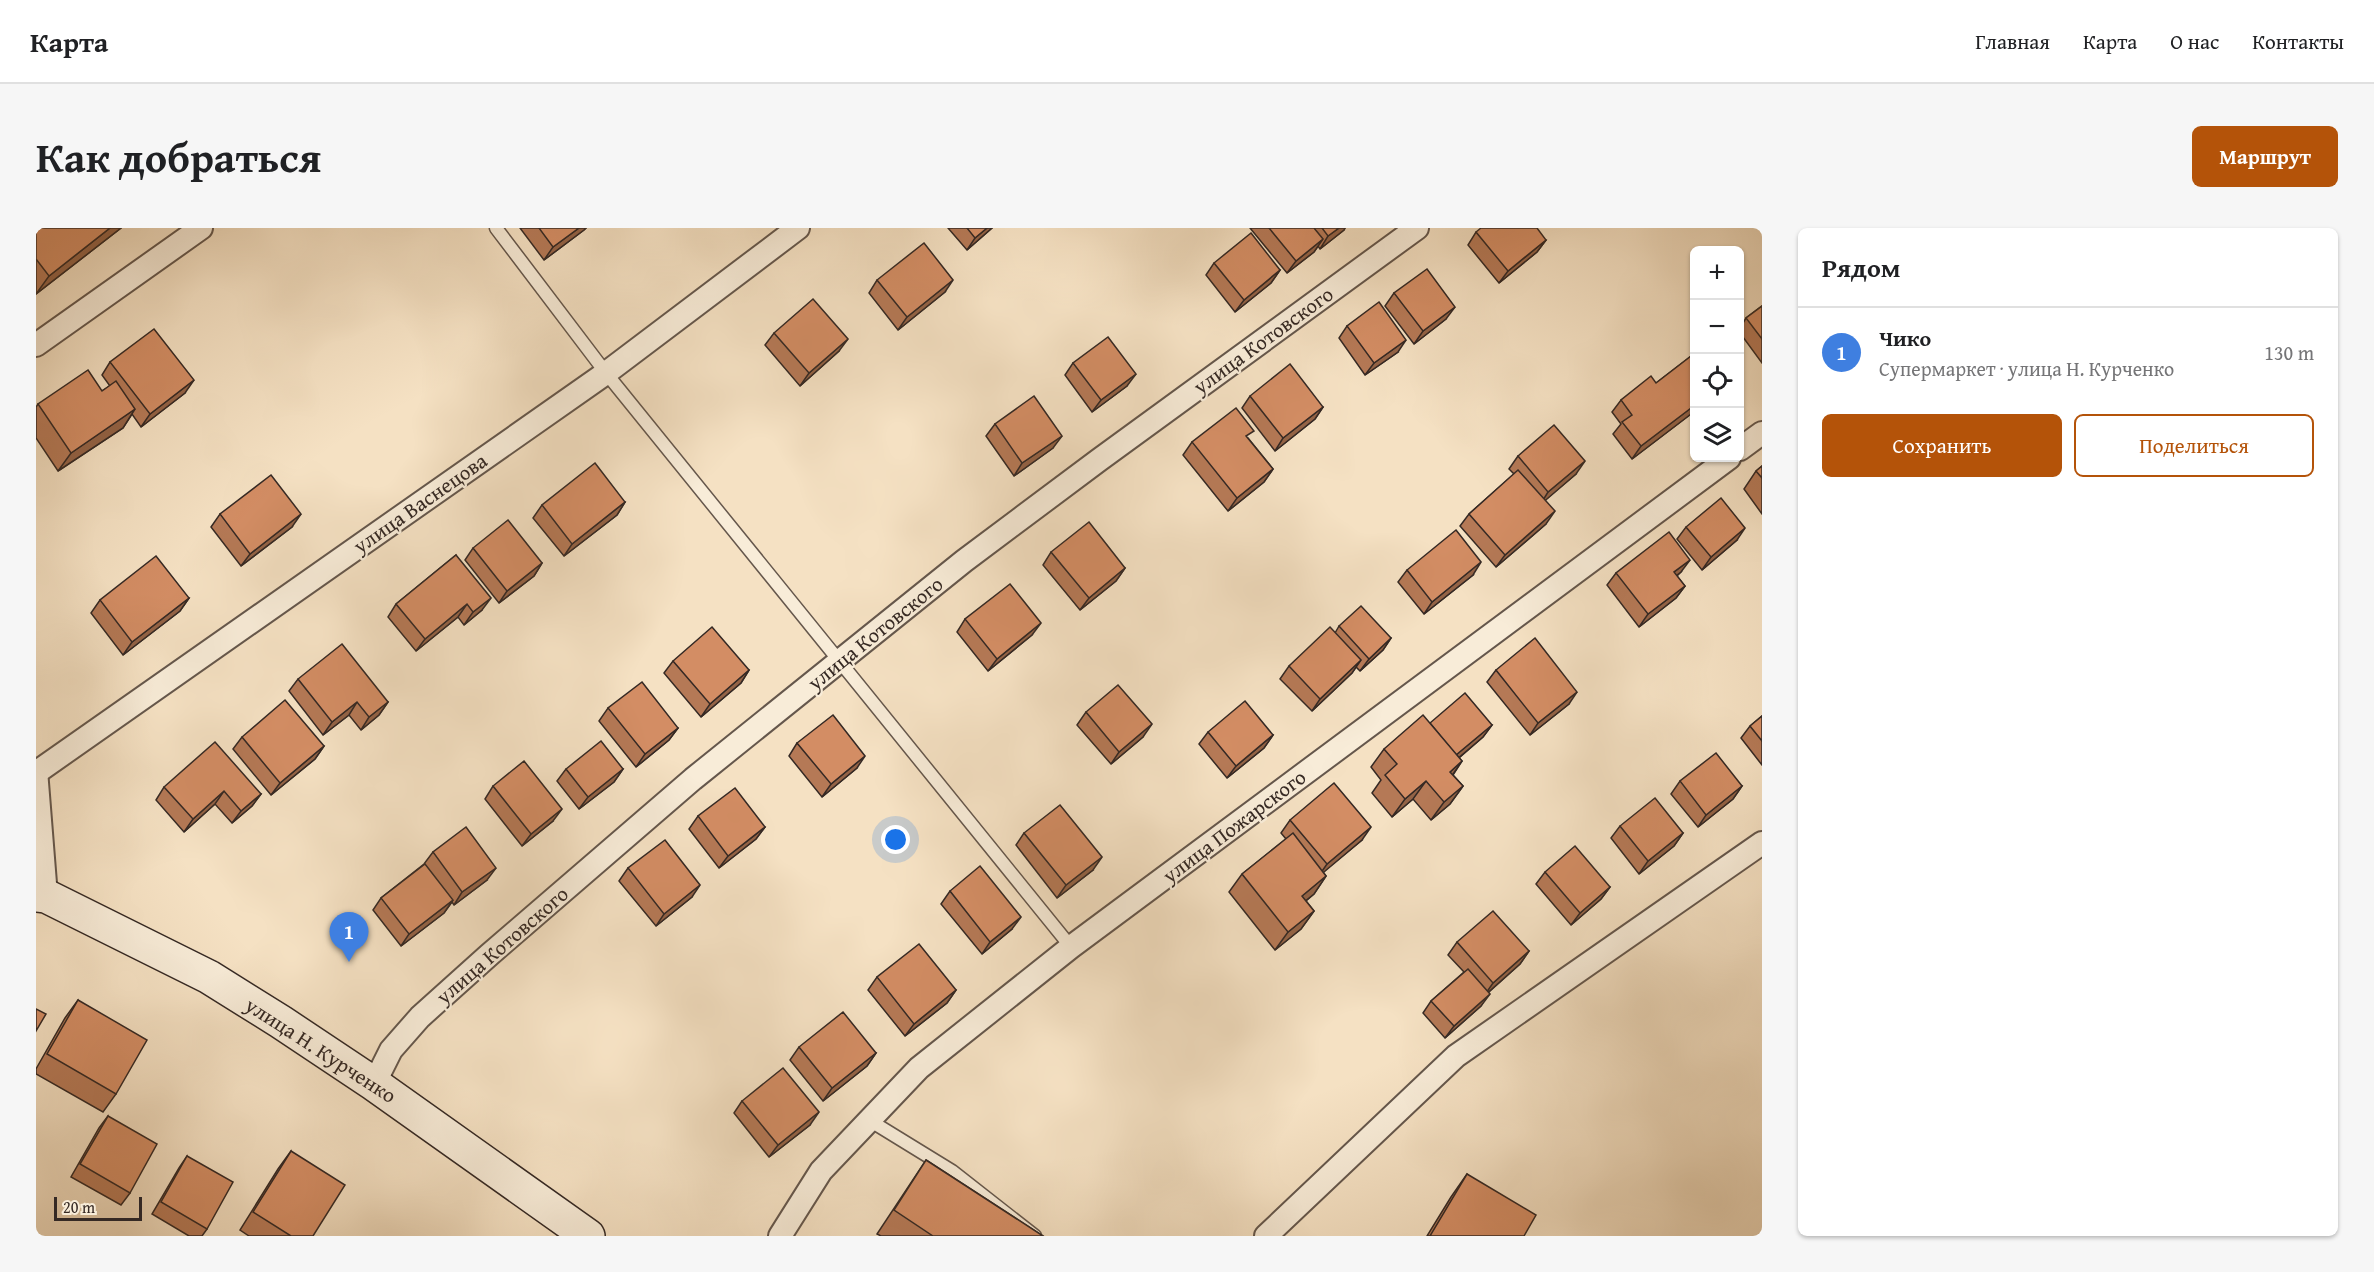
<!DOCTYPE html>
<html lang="ru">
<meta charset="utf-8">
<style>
:root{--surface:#fff;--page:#f6f6f6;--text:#202124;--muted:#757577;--line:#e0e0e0;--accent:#b45309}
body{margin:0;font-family:"Gentium Book Plus",serif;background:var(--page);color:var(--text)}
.controls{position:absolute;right:18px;top:18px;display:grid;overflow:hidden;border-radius:9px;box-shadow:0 2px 4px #0004}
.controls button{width:54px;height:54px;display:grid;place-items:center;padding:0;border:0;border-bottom:2px solid var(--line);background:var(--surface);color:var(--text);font:30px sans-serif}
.scale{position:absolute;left:18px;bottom:15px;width:88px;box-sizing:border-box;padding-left:6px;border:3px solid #352924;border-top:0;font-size:16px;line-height:21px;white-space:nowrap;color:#352924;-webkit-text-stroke:4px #f8ecd8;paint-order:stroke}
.you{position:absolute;left:860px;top:612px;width:21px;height:21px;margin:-15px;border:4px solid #fff;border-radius:50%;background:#1a73e8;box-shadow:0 0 0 9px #1a73e833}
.badge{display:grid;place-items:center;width:39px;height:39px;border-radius:50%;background:var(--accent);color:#fff;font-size:20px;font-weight:700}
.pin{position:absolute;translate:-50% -50px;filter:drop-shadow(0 2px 3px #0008)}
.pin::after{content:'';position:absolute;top:32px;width:21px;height:18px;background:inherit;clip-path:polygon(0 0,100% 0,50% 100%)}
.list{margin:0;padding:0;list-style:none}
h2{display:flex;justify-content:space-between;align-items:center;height:78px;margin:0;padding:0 24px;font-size:26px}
h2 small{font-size:20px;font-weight:400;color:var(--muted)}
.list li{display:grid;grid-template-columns:39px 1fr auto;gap:18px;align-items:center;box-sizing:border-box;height:90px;padding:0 24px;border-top:2px solid var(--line)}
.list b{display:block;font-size:22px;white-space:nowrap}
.list p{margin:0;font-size:20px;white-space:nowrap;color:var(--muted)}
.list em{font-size:20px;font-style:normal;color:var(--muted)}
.actions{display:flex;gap:12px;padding:18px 24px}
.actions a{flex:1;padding:14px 0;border:2px solid var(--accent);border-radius:9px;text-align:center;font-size:21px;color:var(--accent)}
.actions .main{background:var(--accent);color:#fff}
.icon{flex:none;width:33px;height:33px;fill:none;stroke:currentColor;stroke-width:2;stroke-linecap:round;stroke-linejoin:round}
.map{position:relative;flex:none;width:1726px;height:1008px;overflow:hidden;border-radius:9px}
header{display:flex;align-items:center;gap:36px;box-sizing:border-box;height:84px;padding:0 30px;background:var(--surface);border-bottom:2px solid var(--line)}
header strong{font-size:28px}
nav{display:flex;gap:33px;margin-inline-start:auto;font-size:21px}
.intro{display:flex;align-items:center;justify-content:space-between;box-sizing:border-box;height:144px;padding:0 36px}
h1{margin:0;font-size:42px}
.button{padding:15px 27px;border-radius:9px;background:var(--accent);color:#fff;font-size:21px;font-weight:700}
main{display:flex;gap:36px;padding:0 36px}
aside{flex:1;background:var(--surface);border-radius:9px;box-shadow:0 2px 4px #0004}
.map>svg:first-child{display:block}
</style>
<header>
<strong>Карта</strong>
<nav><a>Главная</a><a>Карта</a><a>О нас</a><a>Контакты</a></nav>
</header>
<div class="intro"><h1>Как добраться</h1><a class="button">Маршрут</a></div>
<main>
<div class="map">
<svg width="1726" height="1008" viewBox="0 0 1726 1008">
<rect width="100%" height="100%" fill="#f5e1c3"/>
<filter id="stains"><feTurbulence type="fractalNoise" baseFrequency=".00333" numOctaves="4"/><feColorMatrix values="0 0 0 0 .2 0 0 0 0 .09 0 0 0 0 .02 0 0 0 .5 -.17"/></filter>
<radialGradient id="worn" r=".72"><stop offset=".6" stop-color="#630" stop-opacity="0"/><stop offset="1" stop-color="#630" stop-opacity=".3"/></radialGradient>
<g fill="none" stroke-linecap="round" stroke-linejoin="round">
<g stroke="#65574c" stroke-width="15">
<g id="service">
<path d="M460 0 570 145 1035 719"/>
<path d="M833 892 916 943 999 1008"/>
</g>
</g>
<g stroke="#65574c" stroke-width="26">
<g id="minor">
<path d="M0 117 165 0"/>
<path d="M1704 221 1726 205"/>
<path d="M0 542 10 668"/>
<path d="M1 544 570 145 762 0"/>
<path d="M338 856 355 822 384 789 453 727 657 551 928 333 1063 232 1381 0"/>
<path d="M744 1008 785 943 883 840 1035 719 1693 230"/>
<path d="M1230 1008 1420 828 1726 615"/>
</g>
</g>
<g stroke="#352924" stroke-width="36">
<path id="secondary" d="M0 667 10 668 173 749 245 794 338 856 552 1008"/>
</g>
<use href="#service" stroke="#f8ecd8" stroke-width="12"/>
<use href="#minor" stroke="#f8ecd8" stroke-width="22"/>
<use href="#secondary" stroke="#f8ecd8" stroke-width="33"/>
</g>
<g fill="#b57956" stroke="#352924" stroke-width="1.5">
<path d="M0 0H85L0 66Z"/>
<path d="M484 0H550L548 2 508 32Z"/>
<path d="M912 0H956L931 22Z"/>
<path d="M1214 0H1309L1308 2 1284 21 1282 18 1278 24 1251 45Z"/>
<path d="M1440 4 1510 12 1501 24 1463 55 1432 17Z"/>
<path d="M1178 35 1244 42 1235 55 1199 84 1170 47Z"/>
<path d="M841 52 909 64 862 102 833 65Z"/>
<path d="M1358 65 1410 91 1378 116 1349 78Z"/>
<path d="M1726 78V135L1704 105V100L1710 90Z"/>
<path d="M1311 98 1362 124 1329 147 1303 110Z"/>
<path d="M738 105 803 123 764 158 729 117Z"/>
<path d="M1659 125V183L1596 231 1577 206 1585 196 1576 184 1585 172 1620 155Z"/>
<path d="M74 134 149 165 105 199 96 186 87 200 22 243 0 210V179L2 176 66 163 74 158 66 147Z"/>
<path d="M1037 135 1091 158 1056 184 1029 147Z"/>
<path d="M1214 168 1287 179 1279 191 1239 223 1206 180Z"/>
<path d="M959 196 1017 220 978 248 950 208Z"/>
<path d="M1212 210 1237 241 1228 254 1192 283 1147 227 1156 214Z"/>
<path d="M1482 228 1540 246 1509 272 1510 296 1460 339 1424 298 1433 286 1478 246 1473 241Z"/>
<path d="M1726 238V286L1708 261 1720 243Z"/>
<path d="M589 274 581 287 528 328 497 290 506 277Z"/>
<path d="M184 286 256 299 205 338 175 299Z"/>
<path d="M1650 299 1701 312 1666 342 1641 311Z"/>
<path d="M437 320 506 335 498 348 463 375 429 332Z"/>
<path d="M1015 324 1089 340 1080 353 1044 382 1007 337Z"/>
<path d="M420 327 446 382 428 397 422 389 380 423 352 389 360 376Z"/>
<path d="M1371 342 1437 347 1388 386 1362 354Z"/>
<path d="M1645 344 1641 348 1649 358 1640 370 1603 399 1571 357 1580 345Z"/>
<path d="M153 370 144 383 87 427 55 385 64 372Z"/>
<path d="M929 391 996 407 952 443 921 404Z"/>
<path d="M1303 398 1355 410 1347 422 1324 443 1320 439 1316 445 1276 483 1244 451 1253 438 1299 405Z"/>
<path d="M637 433 713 442 705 455 665 489 628 445Z"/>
<path d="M1460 442 1533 476 1494 507 1451 454Z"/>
<path d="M262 451 352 474 343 487 325 502 313 487 287 507 253 463Z"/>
<path d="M572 480 642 500 633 512 600 539 563 493Z"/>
<path d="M1050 484 1107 509 1075 536 1041 497Z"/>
<path d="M1726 488V537L1705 510 1714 498Z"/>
<path d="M1394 495 1456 497 1447 509 1423 530 1426 533 1417 547 1427 558 1414 576 1395 592 1377 571 1356 589 1336 565 1345 552 1335 539 1348 521Z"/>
<path d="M1172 504 1237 507 1228 520 1191 550 1163 516Z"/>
<path d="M206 509 288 518 279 531 235 567 197 521Z"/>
<path d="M761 515 821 540 786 569 753 528Z"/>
<path d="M530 541H587L578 554 543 581 521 553Z"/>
<path d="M1644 553 1706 558 1697 571 1662 599 1635 566Z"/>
<path d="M457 558 517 593 486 618 449 571Z"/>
<path d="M128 559 225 566 216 578 196 595 179 576 148 604 120 572Z"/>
<path d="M662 588 729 599 720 611 683 640 653 601Z"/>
<path d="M1254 592 1326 612 1287 644 1290 648 1278 666 1270 673 1278 683 1265 701 1239 722 1193 664 1206 646 1250 611 1245 605Z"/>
<path d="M1584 598 1647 605 1638 618 1603 646 1575 610Z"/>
<path d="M988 605 1057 642 1021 670 980 617Z"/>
<path d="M397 624 451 652 418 677 416 674 408 685 365 718 337 682 345 670 388 636Z"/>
<path d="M592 640 656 669 620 698 583 653Z"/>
<path d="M1509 644 1574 659 1565 671 1535 697 1500 656Z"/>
<path d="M914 663 976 701 946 726 905 676Z"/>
<path d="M1421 714 1493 723 1484 736 1453 764 1445 778 1409 810 1387 785 1395 773 1428 744 1412 727Z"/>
<path d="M841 749 920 762 911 775 869 808 832 762Z"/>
<path d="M42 772 80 866 67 884 0 846V841L29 790Z"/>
<path d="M763 819 840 825 831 838 787 873 754 832Z"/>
<path d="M706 873 774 897 733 929 698 885Z"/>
<path d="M72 888 94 965 85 977 35 949 63 900Z"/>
<path d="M255 923 277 1008H213L204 1002 242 941Z"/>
<path d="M151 928 171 1001 166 1008H153L116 986 143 940Z"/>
<path d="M890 932 1007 1008H845L841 1006Z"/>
<path d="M1431 946 1488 1008H1391L1415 969Z"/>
</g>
<g fill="#946346" stroke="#352924" stroke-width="1.5">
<path d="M74 0H85L0 66 13 48Z"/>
<path d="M543 0H550L548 2 508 32 517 19Z"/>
<path d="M951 0H956L931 22 939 10Z"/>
<path d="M1303 0H1309L1308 2 1284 21 1292 8Z"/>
<path d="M1287 11 1278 24 1251 45 1260 33Z"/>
<path d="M1510 12 1501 24 1463 55 1472 43Z"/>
<path d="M1244 42 1235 55 1199 84 1208 72Z"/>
<path d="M917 52 909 64 862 102 871 89Z"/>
<path d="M1419 79 1410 91 1378 116 1387 103Z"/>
<path d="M812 111 803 123 764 158 773 145Z"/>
<path d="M1370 112 1362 124 1329 147 1338 135Z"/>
<path d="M1100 146 1091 158 1056 184 1065 172Z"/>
<path d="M158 152 149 165 105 199 114 186Z"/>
<path d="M1659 177V183L1596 231 1605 218Z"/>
<path d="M1287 179 1279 191 1239 223 1247 210Z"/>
<path d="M99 181 87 200 22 243 35 225Z"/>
<path d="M1026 208 1017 220 978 248 986 235Z"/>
<path d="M1549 233 1540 246 1504 277 1512 264Z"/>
<path d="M1237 241 1228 254 1192 283 1201 270Z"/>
<path d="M589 274 581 287 528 328 536 316Z"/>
<path d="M1519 283 1510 296 1460 339 1469 327Z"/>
<path d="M265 286 256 299 205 338 214 326Z"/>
<path d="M1709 300 1701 312 1666 342 1675 329Z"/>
<path d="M1654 332 1645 344 1629 356 1638 344Z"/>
<path d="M1445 334 1437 347 1388 386 1396 374Z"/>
<path d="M506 335 498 348 463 375 471 363Z"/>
<path d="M1089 340 1080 353 1044 382 1053 370Z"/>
<path d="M1649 358 1640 370 1603 399 1612 386Z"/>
<path d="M153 370 144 383 87 427 96 414Z"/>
<path d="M455 370 446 382 428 397 437 384Z"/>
<path d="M431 376 422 389 380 423 389 411Z"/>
<path d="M1005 395 996 407 952 443 961 431Z"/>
<path d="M1355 410 1347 422 1324 443 1333 431Z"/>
<path d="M1325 432 1316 445 1276 483 1284 471Z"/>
<path d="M713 442 705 455 665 489 674 476Z"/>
<path d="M1541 464 1533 476 1494 507 1502 495Z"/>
<path d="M321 474 313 487 287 507 296 494Z"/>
<path d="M352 474 343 487 325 502 333 489Z"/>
<path d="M1116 496 1107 509 1075 536 1083 524Z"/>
<path d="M1456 497 1447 509 1406 544 1415 531Z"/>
<path d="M642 500 633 512 600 539 609 526Z"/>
<path d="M1237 507 1228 520 1191 550 1200 538Z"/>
<path d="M288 518 279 531 235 567 244 555Z"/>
<path d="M829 528 821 540 786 569 795 556Z"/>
<path d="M1426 533 1413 552 1414 544Z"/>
<path d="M587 541 578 554 543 581 552 569Z"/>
<path d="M1390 553 1377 571 1356 589 1369 571Z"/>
<path d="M1427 558 1414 576 1395 592 1408 574Z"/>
<path d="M1706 558 1697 571 1662 599 1670 587Z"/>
<path d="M188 563 179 576 148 604 157 591Z"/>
<path d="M225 566 216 578 196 595 205 583Z"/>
<path d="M526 581 517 593 486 618 495 606Z"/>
<path d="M729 599 720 611 683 640 692 628Z"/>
<path d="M1335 599 1326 612 1282 649 1291 636Z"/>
<path d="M1647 605 1638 618 1603 646 1612 633Z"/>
<path d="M1066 629 1057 642 1021 670 1030 657Z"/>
<path d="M460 640 451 652 418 677 426 664Z"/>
<path d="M1290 648 1278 666 1253 686 1266 668Z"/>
<path d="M664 657 656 669 620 698 628 686Z"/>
<path d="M1574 659 1565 671 1535 697 1544 685Z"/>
<path d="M417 672 408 685 365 718 373 706Z"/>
<path d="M1278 683 1265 701 1239 722 1252 704Z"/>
<path d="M985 689 976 701 946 726 954 714Z"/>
<path d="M1493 723 1484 736 1448 768 1457 755Z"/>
<path d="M920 762 911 775 869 808 878 796Z"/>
<path d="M1454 766 1445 778 1409 810 1418 798Z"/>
<path d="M840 825 831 838 787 873 796 860Z"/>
<path d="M783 884 774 897 733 929 742 917Z"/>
</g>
<g fill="#d38d64" stroke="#352924" stroke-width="1.5">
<path d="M0 0H74L13 48 0 31Z"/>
<path d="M503 0H543L517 19Z"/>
<path d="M931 0H951L939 10Z"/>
<path d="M1233 0H1278L1287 11 1260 33Z"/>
<path d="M1286 0H1303L1292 8Z"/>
<path d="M1445 0H1501L1510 12 1472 43 1440 4Z"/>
<path d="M1215 5 1244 42 1208 72 1178 35Z"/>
<path d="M888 15 917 52 871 89 841 52Z"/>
<path d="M1391 41 1419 79 1387 103 1358 65Z"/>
<path d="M777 71 812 111 773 145 738 105Z"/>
<path d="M1343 74 1370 112 1338 135 1311 98Z"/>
<path d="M1726 78V111L1710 90Z"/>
<path d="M118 101 158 152 114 186 74 134Z"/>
<path d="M1072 109 1100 146 1065 172 1037 135Z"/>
<path d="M1659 125V177L1605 218 1586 194 1596 187 1585 172 1615 148 1620 155Z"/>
<path d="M1254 136 1287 179 1247 210 1214 168Z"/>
<path d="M52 142 66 163 80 153 99 181 35 225 2 176Z"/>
<path d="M998 168 1026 208 986 235 959 196Z"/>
<path d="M1200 180 1218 203 1210 208 1237 241 1201 270 1156 214Z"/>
<path d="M1518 197 1549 233 1512 264 1482 228Z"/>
<path d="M559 235 589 274 536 316 506 277Z"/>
<path d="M1726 238V250L1720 243Z"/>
<path d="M1482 242 1519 283 1469 327 1433 286Z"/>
<path d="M235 247 265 286 214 326 184 286Z"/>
<path d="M1685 270 1709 300 1675 329 1650 299Z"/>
<path d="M472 292 506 335 471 363 437 320Z"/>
<path d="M1053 294 1089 340 1053 370 1015 324Z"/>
<path d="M1420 302 1445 334 1396 374 1371 342Z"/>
<path d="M1633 304 1654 332 1638 344 1649 358 1612 386 1580 345Z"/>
<path d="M420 327 455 370 437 384 431 376 389 411 360 376Z"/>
<path d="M120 328 153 370 96 414 64 372Z"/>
<path d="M974 356 1005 395 961 431 929 391Z"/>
<path d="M1325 378 1355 410 1333 431 1303 398Z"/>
<path d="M676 399 713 442 674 476 637 433Z"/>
<path d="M1294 399 1325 432 1284 471 1253 438Z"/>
<path d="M1499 410 1541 464 1502 495 1460 442Z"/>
<path d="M306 416 352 474 333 489 321 474 296 494 262 451Z"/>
<path d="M606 454 642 500 609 526 572 480Z"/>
<path d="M1082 457 1116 496 1083 524 1050 484Z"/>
<path d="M1429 465 1456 497 1420 527 1394 495Z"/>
<path d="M249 472 288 518 244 555 206 509Z"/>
<path d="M1209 473 1237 507 1200 538 1172 504Z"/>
<path d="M797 487 829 528 795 556 761 515Z"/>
<path d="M1387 487 1426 533 1414 544 1427 558 1408 574 1390 553 1369 571 1349 547 1361 536 1348 521Z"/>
<path d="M1726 488V513L1714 498Z"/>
<path d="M565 513 587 541 552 569 530 541Z"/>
<path d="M179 514 225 566 205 583 188 563 157 591 128 559Z"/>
<path d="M1680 525 1706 558 1670 587 1644 553Z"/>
<path d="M488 533 526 581 495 606 457 558Z"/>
<path d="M1298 555 1335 599 1291 636 1254 592Z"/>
<path d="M699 560 729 599 692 628 662 588Z"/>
<path d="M1619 570 1647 605 1612 633 1584 598Z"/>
<path d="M1024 577 1066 629 1030 657 988 605Z"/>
<path d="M430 599 460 640 426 664 397 624Z"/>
<path d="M1257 605 1290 648 1266 668 1278 683 1252 704 1206 646Z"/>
<path d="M629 612 664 657 628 686 592 640Z"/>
<path d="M1539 618 1574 659 1544 685 1509 644Z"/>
<path d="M389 636 417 672 373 706 345 670Z"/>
<path d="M944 638 985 689 954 714 914 663Z"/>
<path d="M1457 683 1493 723 1457 755 1421 714Z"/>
<path d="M883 716 920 762 878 796 841 749Z"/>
<path d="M1432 741 1454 766 1418 798 1395 773Z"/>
<path d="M42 772 111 812 80 866 11 826Z"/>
<path d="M0 781 10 786 0 803Z"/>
<path d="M807 784 840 825 796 860 763 819Z"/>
<path d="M747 840 783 884 742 917 706 873Z"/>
<path d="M72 888 121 916 94 965 44 936Z"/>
<path d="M255 923 309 957 277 1008H255L217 984Z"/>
<path d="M151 928 197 954 171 1001 125 974Z"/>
<path d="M890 932 1007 1008H897L858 982Z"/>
<path d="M1431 946 1500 987 1488 1008H1394Z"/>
</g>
<g text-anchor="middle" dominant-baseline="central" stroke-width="4.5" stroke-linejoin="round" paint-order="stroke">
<g font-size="21" fill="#352924" stroke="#f8ecd8">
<text transform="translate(1227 112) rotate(-36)">улица Котовского</text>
<text transform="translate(384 275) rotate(-35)">улица Васнецова</text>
<text transform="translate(839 405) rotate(-39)">улица Котовского</text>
<text transform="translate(1198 598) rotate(-37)">улица Пожарского</text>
<text transform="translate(466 717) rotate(-41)">улица Котовского</text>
<text transform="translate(285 822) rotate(33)">улица Н. Курченко</text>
</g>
</g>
<rect width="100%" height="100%" filter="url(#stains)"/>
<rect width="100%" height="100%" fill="url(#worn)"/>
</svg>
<div class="controls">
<button>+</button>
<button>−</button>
<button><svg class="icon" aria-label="locate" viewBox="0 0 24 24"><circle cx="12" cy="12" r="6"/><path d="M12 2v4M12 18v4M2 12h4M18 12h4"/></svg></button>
<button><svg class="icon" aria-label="layers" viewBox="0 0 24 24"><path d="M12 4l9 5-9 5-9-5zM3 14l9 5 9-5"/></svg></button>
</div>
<div class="scale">20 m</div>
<div class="you"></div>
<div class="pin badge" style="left:313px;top:734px;background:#3f7fe0">1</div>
</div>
<aside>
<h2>Рядом<small></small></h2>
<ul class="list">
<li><span class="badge" style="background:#3f7fe0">1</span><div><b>Чико</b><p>Супермаркет · улица Н. Курченко</p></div><em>130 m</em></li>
</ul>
<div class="actions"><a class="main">Сохранить</a><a>Поделиться</a></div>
</aside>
</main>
